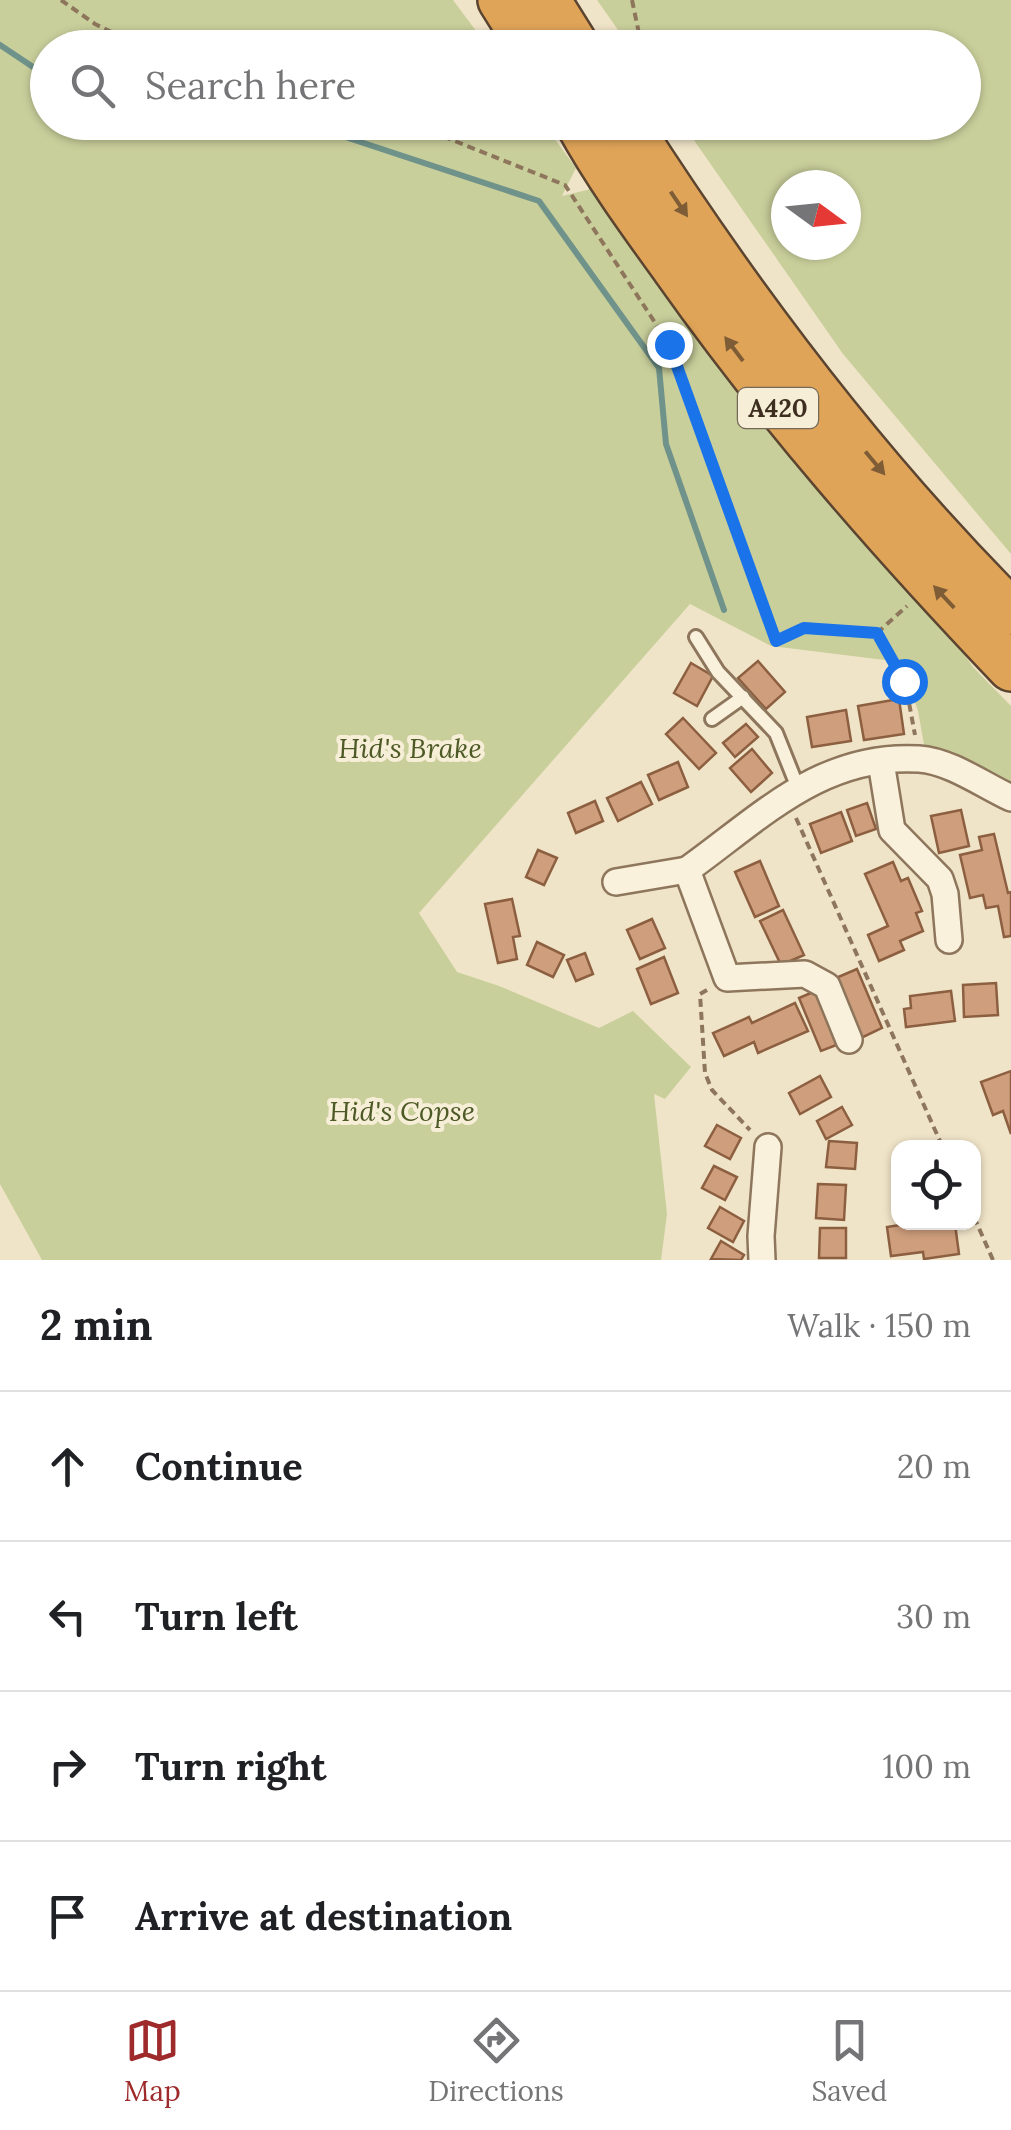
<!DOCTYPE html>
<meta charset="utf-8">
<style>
:root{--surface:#fff;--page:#f2f2f2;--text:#202124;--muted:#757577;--line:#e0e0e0;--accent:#9e2a2b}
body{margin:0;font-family:Lora,serif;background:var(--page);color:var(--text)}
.controls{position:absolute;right:30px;bottom:30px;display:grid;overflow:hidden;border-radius:20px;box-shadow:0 2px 8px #0004}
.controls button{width:90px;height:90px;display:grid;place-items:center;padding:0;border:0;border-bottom:2px solid var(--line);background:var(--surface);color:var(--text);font:50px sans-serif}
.compass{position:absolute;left:771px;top:170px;width:90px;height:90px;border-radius:50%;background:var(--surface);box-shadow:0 2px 8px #0004;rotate:105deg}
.stop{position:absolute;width:30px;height:30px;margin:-22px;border:8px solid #1a73e8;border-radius:50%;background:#fff}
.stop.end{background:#1a73e8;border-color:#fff;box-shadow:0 2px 10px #0008}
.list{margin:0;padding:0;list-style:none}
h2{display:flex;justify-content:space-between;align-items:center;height:130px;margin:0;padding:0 40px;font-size:42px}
h2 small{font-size:32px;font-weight:400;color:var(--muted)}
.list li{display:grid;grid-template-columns:65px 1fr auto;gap:30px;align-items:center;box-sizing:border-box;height:150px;padding:0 40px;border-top:2px solid var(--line)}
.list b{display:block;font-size:38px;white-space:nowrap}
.list em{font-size:32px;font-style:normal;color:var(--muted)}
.icon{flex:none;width:55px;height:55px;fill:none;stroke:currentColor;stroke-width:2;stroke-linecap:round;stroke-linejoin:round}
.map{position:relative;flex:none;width:1011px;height:1260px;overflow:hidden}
.search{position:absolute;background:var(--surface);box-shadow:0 2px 8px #0004;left:30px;right:30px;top:30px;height:110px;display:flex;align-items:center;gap:25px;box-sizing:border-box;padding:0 35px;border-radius:55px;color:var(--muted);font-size:38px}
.sheet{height:730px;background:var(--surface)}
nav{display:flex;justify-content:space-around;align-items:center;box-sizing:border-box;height:140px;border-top:2px solid var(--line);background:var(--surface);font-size:28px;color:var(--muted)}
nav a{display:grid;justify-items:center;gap:5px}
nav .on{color:var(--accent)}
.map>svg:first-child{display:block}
</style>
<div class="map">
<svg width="1011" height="1260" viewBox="0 0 1011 1260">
<rect width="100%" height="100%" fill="#f0e4c8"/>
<g fill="#c9cf9b" fill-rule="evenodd">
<path d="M0 0H453L488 47 48 48V122L543 123 576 168 562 196 595 188 904 569 973 667 1011 706V783L967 760 925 750 918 711 901 662 771 646 690 604 419 913 457 972 499 986 599 1028 633 1011 691 1067 665 1099 654 1094 667 1214 661 1260H42L0 1184Z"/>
<path d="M597 0H1011V554L843 354 682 123 964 122V48L630 47ZM786 185H846V245H786Z"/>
</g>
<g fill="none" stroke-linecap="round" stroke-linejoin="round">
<g stroke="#6f938a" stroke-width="6">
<path d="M0 45 48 77"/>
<path d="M300 122 539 201 659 368 666 444 724 610"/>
</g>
</g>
<g fill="#cf9f7d" stroke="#8d5f41" stroke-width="2.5">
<path d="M758 661 785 692 766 709 738 678Z"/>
<path d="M691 663 713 676 697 706 674 693Z"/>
<path d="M899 699 904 734 864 740 858 706Z"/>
<path d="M846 710 851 741 812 747 807 717Z"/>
<path d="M683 718 716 753 699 769 666 734Z"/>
<path d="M746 724 758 737 735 757 723 743Z"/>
<path d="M752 749 772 773 751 792 730 768Z"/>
<path d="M678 762 688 787 659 800 648 775Z"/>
<path d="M641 782 652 804 618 821 607 798Z"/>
<path d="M595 801 603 821 576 833 568 813Z"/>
<path d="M867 803 876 829 856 836 847 810Z"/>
<path d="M961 810 969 846 939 853 931 816Z"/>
<path d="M841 812 852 841 821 853 810 824Z"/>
<path d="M994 834 1008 893 1011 892V936L1004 937 998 906 986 908 983 895 970 898 960 855 982 850 979 837Z"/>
<path d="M538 850 557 858 544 885 526 877Z"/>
<path d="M760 861 779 906 755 917 735 872Z"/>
<path d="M893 862 901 881 908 878 922 911 916 913 923 931 900 941 904 950 879 961 868 935 888 926 865 874Z"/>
<path d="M512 899 520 936 513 937 517 959 498 963 485 904Z"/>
<path d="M783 910 804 955 781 965 760 921Z"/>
<path d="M652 919 665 948 640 959 627 930Z"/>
<path d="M537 942 564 955 553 977 527 965Z"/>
<path d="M585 953 593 974 576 981 567 960Z"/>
<path d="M664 957 678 993 651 1004 637 969Z"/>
<path d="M857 969 882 1028 861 1038 836 978Z"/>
<path d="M996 983 998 1015 964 1017 963 985Z"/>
<path d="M818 990 839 1044 821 1051 799 998Z"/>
<path d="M951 991 955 1021 906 1027 904 1009 911 1008 910 996Z"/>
<path d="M795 1003 808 1031 758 1053 754 1042 724 1056 713 1033 749 1017 752 1023Z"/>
<path d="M1011 1071V1134L1003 1111 993 1115 981 1082Z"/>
<path d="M820 1076 831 1097 800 1114 789 1093Z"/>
<path d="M842 1107 852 1125 826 1139 817 1121Z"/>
<path d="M717 1125 741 1138 730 1159 705 1146Z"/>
<path d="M829 1141 857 1143 855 1169 826 1167Z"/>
<path d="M714 1166 737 1177 725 1200 702 1188Z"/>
<path d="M818 1184 846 1185 844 1220 816 1218Z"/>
<path d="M720 1207 744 1221 733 1242 708 1228Z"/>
<path d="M919 1222 921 1228 955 1224 959 1254 924 1259 923 1252 891 1256 887 1227Z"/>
<path d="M820 1228H846V1258H819Z"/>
<path d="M721 1241 744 1255 741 1260 711 1259Z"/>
</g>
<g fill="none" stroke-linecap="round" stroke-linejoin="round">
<g stroke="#8d765c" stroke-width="18">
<g id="lane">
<path d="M696 637 718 672 776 733 798 788"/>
<path d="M712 719 743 697"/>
</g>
</g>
<g stroke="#8d765c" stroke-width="30">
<g id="street">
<path d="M881 762 892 830 940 879 945 894 949 940"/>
<path d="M616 882 687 870"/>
<path d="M849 1040 827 986 805 974 727 978 687 870C760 818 821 753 919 759 950 761 983 785 1011 798"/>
<path d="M762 1260 761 1236 768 1147"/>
</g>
</g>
<g stroke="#5b4430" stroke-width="50">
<g id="highway">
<path d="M501 0 531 48"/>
<path d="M547 0 577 48"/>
<path d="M578 122C606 173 641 221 675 268 776 411 890 541 1011 668"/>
<path d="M626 122C738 297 863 464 1011 612"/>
</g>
</g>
<g stroke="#8d765c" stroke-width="4" stroke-dasharray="8 5" stroke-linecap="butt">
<path d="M61 0 95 24 145 48"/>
<path d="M632 0 642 48"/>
<path d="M407 122 565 185 669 344 776 641 805 629 877 633 905 681 915 735"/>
<path d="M877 633 907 606"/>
<path d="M796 818 943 1148"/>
<path d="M707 990 700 994 705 1073 712 1090 750 1130"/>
<path d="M974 1217 993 1260"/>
</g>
<use href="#lane" stroke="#faf1dc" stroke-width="12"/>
<use href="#street" stroke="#faf1dc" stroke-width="25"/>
<use href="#highway" stroke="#e0a458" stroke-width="45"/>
</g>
<defs><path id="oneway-solid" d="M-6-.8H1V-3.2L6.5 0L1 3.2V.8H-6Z" transform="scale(2.5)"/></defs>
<g fill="#7e5d36">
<use href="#oneway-solid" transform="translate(679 204) rotate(56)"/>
<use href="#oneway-solid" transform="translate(734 349) rotate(-127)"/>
<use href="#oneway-solid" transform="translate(875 463) rotate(50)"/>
<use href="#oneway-solid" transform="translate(944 597) rotate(-133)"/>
</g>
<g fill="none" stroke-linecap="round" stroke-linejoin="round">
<path stroke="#1a73e8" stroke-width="12" d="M669 344 776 641 804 628 877 633 904 681"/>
</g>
<g text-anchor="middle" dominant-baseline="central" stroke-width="8" stroke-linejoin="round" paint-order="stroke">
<rect fill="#f7eed8" stroke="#756857" stroke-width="2.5" x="738" y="388" width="80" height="40" rx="8"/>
<g font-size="25" font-weight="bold" fill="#3d2e20">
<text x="778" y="408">A420</text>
</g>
<g font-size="28" font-style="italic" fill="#4d5a26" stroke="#f7eed8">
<text x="410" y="748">Hid's Brake</text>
<text x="402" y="1111">Hid's Copse</text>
</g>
</g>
</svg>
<div class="controls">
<button><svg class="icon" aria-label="locate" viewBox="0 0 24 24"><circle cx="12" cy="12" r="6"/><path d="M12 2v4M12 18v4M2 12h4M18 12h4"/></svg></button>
</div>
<svg class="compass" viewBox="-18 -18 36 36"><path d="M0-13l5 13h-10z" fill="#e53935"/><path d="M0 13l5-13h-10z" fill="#757577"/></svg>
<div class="stop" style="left:904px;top:681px"></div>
<div class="stop end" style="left:669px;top:344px"></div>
<div class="search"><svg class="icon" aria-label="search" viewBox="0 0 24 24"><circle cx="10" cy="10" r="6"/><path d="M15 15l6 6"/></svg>Search here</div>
</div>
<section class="sheet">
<h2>2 min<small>Walk · 150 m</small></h2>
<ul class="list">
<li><svg class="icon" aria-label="ahead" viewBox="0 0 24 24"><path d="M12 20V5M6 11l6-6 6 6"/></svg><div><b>Continue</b></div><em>20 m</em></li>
<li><svg class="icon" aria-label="left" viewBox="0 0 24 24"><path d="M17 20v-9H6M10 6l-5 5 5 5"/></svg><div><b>Turn left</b></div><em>30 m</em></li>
<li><svg class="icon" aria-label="right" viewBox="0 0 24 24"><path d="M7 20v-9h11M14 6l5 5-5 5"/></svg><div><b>Turn right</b></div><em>100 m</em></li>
<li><svg class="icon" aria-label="arrive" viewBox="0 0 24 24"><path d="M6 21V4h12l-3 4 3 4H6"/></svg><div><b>Arrive at destination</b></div></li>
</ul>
</section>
<nav>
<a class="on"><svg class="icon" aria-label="map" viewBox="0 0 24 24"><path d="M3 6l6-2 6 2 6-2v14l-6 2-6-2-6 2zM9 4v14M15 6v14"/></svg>Map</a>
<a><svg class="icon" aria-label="directions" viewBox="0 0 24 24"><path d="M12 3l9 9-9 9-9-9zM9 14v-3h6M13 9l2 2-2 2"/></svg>Directions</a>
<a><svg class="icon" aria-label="saved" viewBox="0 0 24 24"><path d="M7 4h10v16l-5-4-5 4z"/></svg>Saved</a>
</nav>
